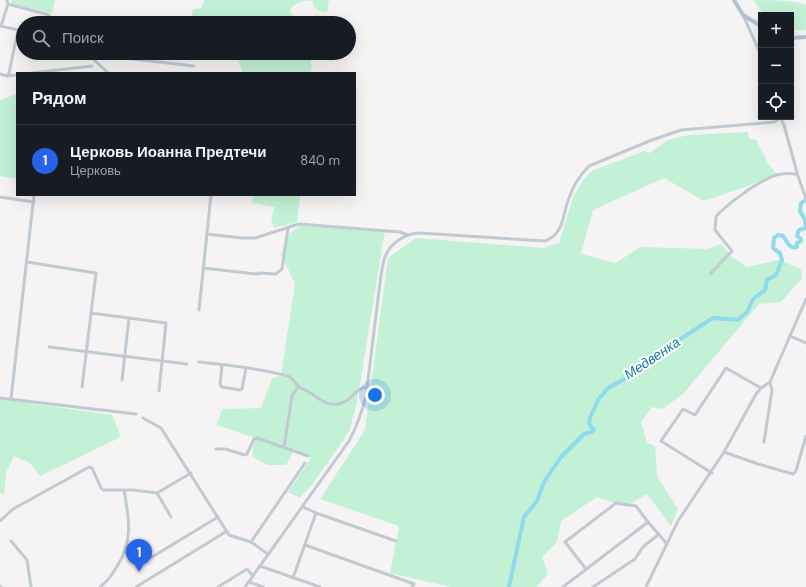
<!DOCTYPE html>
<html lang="ru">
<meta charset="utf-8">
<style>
:root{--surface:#171b24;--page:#20242c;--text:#f1f3f6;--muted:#9ea1a6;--line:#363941;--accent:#2563eb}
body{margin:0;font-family:"DM Sans",sans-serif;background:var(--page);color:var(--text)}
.controls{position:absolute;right:12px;top:12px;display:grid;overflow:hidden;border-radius:0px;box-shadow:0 4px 16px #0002}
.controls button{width:36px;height:36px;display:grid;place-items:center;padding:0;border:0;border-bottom:1px solid var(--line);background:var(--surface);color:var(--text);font:20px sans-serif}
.you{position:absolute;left:375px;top:395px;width:14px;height:14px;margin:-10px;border:3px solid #fff;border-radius:50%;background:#1a73e8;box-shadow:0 0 0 6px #1a73e833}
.badge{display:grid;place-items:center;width:26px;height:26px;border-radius:50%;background:var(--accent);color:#fff;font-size:13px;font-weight:700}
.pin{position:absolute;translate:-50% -33px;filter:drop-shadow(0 1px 2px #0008)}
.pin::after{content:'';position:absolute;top:21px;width:14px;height:12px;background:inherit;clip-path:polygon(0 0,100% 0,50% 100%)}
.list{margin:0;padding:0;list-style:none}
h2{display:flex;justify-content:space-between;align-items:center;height:52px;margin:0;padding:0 16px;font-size:17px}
h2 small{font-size:13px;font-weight:400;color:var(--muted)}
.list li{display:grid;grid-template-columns:26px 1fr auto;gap:12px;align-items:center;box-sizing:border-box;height:72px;padding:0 16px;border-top:1px solid var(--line)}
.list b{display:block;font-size:15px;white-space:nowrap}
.list p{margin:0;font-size:13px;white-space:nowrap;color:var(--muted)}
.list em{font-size:13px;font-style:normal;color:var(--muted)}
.icon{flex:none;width:22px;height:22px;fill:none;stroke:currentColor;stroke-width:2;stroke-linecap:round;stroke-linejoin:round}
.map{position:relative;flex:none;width:806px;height:587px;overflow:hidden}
.search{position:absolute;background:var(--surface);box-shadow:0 4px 16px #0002;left:16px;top:16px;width:340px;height:44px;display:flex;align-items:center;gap:10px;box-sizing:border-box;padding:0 14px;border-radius:22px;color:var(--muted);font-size:15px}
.panel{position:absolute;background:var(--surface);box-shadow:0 4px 16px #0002;left:16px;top:72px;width:340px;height:124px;border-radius:0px}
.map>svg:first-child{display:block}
</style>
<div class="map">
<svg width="806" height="587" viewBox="0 0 806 587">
<rect width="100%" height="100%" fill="#f5f3f3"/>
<g fill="#c3f1d5">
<path d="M11 0H55L52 13 12 4Z"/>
<path d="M203 0H329L327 12 319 11 313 6V1C303 0 296 2 290 10L293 18 305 21 319 14 320 23H193L191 20 193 9 201 8 204 2Z"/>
<path d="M754 0C767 0 797 0 806 5V30H791V15H766L760 10Z"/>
<path d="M237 53H309L312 67 310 73H243L237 57Z"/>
<path d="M17 94V179L0 176V100Z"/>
<path d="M748 132 749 139 756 140 769 165 777 174 745 187 704 201 664 178 593 210 581 254 616 263 640 247 707 249 721 244 732 257 747 267 779 260 801 269 802 278 781 302 759 304 683 394 662 409 652 407 641 422 647 443 655 446 657 476 678 509 671 526 647 494 625 507 597 497 561 521 557 542 542 557 548 574 536 587H450L390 573 399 526 320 499 365 430 388 258 416 238 543 248 559 243 573 197 583 180 592 171 644 151 650 153 668 140 688 135Z"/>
<path d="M253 195H298L300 197 297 222 274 228 271 219 275 207 252 203Z"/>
<path d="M302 224 385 230 357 402 349 432 311 486 300 498 288 492 311 458 293 452 286 465H268L252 456 255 438 217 425 222 409 261 408 272 379 281 375 295 284 281 254 288 235Z"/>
<path d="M0 399 112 415 121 437 40 476 30 463 14 456 6 473 4 495 0 493Z"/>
</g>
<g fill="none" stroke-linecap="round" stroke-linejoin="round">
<path stroke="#90daee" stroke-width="4" d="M509 587 524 517 537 501 544 482 561 457 584 434 591 432 594 430 589 424 590 418 598 400 608 388 628 377 642 364 713 318 738 320 747 312 753 299 765 290 767 280 776 275 782 260 780 253 773 248 774 238 778 235 783 236C787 241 790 250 797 247V243L801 241V239L797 236 799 230 806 228 805 220 800 211 801 203 806 200"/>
<g stroke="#c1cad2" stroke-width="3">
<path d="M7 0 8 4 49 15 51 23"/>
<path d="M743 15 761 55"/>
<path d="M0 26 23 31"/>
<path d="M1 26 8 4"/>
<path d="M80 53 194 66"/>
<path d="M88 54 108 73"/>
<path d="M31 73 92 66"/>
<path d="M0 74 7 76 9 73 18 30"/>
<path d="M7 76 17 75"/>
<path d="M780 117 784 125 798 176 806 199"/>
<path d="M0 197 34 202"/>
<path d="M207 234 242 238H255L299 224 400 232 408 235"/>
<path d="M27 262 96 273 82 387"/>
<path d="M203 268 256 274 260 273 276 274 282 269 288 228"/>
<path d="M710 274 732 251 715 230 716 217 719 213C733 200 763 177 781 174 786 173 792 174 797 174"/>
<path d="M199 310 211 195"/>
<path d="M91 313 166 323 159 391"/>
<path d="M790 336 806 343"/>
<path d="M49 347 187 364"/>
<path d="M199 362C224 365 250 367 275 373 280 374 286 375 290 377 293 379 295 383 298 386 301 389 305 390 309 392 316 396 321 402 330 404 352 407 353 387 367 387"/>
<path d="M222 365 220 385 222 387 240 390 242 389 246 368"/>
<path d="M122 380 129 318"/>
<path d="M0 398 136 414"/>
<path d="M11 399 34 195"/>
<path d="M143 418 161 428 229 535 251 542 305 463"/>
<path d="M764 442 772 390 770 382"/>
<path d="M284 447 292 396 298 387"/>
<path d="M216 449H225L245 455 247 454 254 439 257 438 308 456"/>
<path d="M724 452 758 464 793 474 796 471 806 436"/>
<path d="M712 473 661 441 683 409 695 415 726 368 761 388"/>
<path d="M157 493 171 517"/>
<path d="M303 507 316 513 396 541"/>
<path d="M0 521 13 509 89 467 92 468 101 488 103 490H133L157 493 191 473"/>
<path d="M11 541 27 560 31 587"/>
<path d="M251 542 268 554"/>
<path d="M305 545 414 584 412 587"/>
<path d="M125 552C134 557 141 561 152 557L218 517"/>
<path d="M260 566 320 587"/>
<path d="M586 569 565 542 616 503 636 506 648 522"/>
<path d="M293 578 316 513"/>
<path d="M249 582 263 587"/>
<path d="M0 586 1 587"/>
<path d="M100 587C107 582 112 575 116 568 134 541 129 519 124 490"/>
<path d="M136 587 227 531"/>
<path d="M218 587 247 569 253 576"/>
<path d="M245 587 349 441C357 426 362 412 366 396L381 275C382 269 383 262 385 257 390 243 406 233 420 233L545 241C565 233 562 215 569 198 573 186 580 175 589 166L652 140 681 130 775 122 780 117"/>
<path d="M563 587 648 522 667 544"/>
<path d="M593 587 635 559 643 547 659 534"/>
<path d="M646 587 678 521 724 452 756 394 761 388 770 382 806 299"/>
</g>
<g stroke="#b3c2d1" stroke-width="4">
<path d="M734 0 743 15 761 26"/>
<path d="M791 38 806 37"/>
</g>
</g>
<g text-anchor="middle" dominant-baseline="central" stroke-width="4" stroke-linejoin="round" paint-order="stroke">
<g font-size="14" font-style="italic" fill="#0c7c9b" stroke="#fff">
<text transform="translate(652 358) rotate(-34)">Медвенка</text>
</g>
</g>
</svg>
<div class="controls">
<button>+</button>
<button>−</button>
<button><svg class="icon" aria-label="locate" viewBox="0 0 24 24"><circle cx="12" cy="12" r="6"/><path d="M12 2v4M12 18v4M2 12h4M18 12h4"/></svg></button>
</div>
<div class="you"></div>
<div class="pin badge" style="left:139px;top:572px">1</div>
<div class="search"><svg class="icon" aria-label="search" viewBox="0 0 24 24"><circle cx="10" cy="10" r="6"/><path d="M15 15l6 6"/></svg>Поиск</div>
<section class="panel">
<h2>Рядом<small></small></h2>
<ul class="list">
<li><span class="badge">1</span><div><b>Церковь Иоанна Предтечи</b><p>Церковь</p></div><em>840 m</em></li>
</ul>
</section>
</div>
